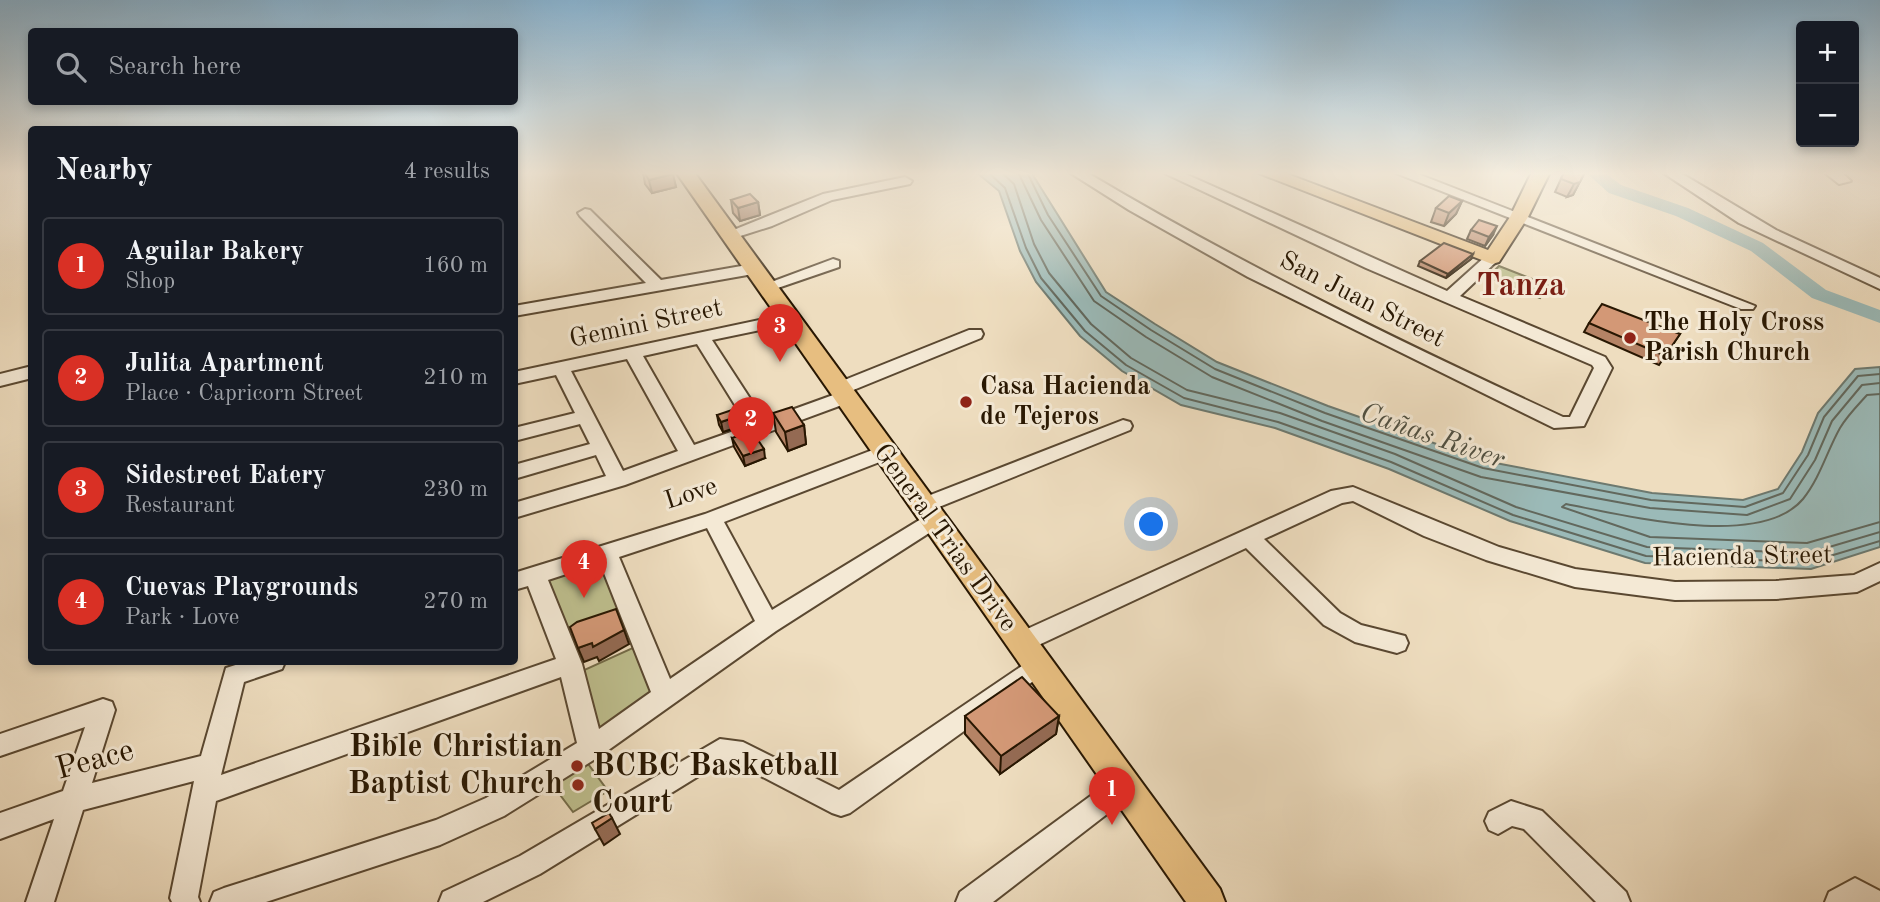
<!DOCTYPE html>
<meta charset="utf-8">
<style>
:root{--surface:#171b24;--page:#20242c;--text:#f1f3f6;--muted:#9ea1a6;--line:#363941;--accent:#d93025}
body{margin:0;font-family:"Old Standard TT",serif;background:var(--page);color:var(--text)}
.controls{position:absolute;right:21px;top:21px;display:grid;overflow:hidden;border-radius:7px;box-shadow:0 4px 10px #0003}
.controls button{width:63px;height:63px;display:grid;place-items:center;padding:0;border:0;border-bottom:2px solid var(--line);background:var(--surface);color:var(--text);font:35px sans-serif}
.you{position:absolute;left:1152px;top:525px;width:24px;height:24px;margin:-18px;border:5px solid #fff;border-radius:50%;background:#1a73e8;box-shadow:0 0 0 10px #1a73e833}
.badge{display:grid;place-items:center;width:46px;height:46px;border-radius:50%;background:var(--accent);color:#fff;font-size:23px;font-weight:700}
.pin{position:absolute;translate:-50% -58px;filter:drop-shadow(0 2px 4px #0008)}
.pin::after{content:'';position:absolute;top:37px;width:24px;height:21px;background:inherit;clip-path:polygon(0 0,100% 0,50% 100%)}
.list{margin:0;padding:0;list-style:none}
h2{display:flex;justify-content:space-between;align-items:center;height:91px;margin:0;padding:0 28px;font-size:30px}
h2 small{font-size:23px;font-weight:400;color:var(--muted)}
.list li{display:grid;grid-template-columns:46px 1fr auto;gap:21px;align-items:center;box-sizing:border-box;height:98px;margin:0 14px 14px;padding:0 14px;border:2px solid var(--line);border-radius:7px}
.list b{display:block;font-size:26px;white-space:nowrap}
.list p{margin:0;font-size:23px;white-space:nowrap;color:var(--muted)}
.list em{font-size:23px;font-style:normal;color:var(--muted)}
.icon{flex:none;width:38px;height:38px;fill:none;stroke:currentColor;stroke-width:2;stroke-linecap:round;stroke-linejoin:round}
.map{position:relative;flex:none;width:1880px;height:902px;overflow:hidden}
.search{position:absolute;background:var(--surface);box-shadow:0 4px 10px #0003;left:28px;top:28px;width:490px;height:77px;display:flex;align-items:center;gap:18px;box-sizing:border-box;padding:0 24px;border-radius:7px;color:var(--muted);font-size:26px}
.panel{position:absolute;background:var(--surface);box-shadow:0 4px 10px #0003;left:28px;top:126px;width:490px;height:539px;border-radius:7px}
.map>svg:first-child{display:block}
</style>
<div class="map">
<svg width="1880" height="902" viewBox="0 0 1880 902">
<rect width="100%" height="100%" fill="#eeddbf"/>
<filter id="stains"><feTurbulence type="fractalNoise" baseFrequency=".00286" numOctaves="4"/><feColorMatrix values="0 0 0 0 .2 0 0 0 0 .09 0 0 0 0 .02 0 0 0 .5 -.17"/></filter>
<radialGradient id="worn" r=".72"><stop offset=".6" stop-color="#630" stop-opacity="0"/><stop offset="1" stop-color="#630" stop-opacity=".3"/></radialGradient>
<g fill="#bebf8e" stroke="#736b48" stroke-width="2">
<path d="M1499 266 1550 286 1540 298 1488 277Z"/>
<path d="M602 562 624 615 566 638 545 581Z"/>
<path d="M637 646 656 697 596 740 582 671Z"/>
<path d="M583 757 608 791 573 812 548 779Z"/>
</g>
<path fill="#9bbab8" stroke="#6d796f" stroke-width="2" d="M976 172H1031L1106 292 1155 324 1217 362 1328 406 1485 461 1652 493 1743 500 1778 489 1802 452 1818 413 1855 369 1880 367V547L1811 569 1645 563 1510 521 1389 469 1275 428 1181 405 1122 371 1080 336 1036 282 1020 251 999 191Z"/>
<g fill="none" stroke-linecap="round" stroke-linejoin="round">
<g stroke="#62685d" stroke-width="2">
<path d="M988 172 1005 188 1026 248 1041 278 1085 331 1126 365 1184 398 1278 422 1391 462 1513 515 1646 556 1810 562 1880 541"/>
<path d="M1001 172 1014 184 1034 244 1049 273 1091 324 1131 358 1187 390 1280 413 1395 454 1516 507 1647 547 1809 553 1880 532"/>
<path d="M1018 172 1041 220 1094 301 1146 337 1212 377 1322 421 1481 477 1650 508 1747 515 1790 499 1815 460 1832 421 1862 385 1880 383"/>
<path d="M1027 172 1048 215 1101 296 1151 330 1215 369 1325 413 1483 468 1651 500 1745 507 1783 493 1808 455 1824 417 1858 376 1880 374"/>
<path d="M1880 394 1867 395C1858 405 1847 416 1840 428 1827 451 1820 478 1803 499 1761 550 1623 515 1566 504L1562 507 1650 537 1807 543 1880 522"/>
</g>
<path fill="#9bbab8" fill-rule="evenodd" d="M1585 172H1604L1621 185 1688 208 1763 243 1826 290 1880 310V323L1812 298 1751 251 1676 216 1609 193Z"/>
<g stroke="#5a4831" stroke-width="4">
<g id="minor">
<path d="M1069 172H1086C1240 264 1401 342 1563 417H1570L1594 368 1592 365 1366 268 1162 172H1181L1447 291 1487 255H1497V261L1460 296 1605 357 1612 368 1584 426 1554 428 1248 277 1129 210Z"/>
<path d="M1393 172H1413L1755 306 1753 309H1741Z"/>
<path d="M1662 172H1679L1776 230 1880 278V289L1739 223Z"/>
<path d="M1824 172H1841L1851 181 1839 184Z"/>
<path d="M905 177 912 181 910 184 832 200 772 226 734 238 729 240 721 235 823 194Z"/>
<path d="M585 209 590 210 661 280 753 264 761 269 753 274 514 316V306L646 283 580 216 578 213Z"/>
<path d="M833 259 839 261V267L766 292 758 287Z"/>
<path d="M788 314 796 319 794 323 712 340 764 420 836 394 829 389 832 385 969 330H981L983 334 981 338 846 393 853 398 850 402 625 485 514 518V503L606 476 596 455 514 479V465L590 444 580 424 514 441V428L575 413 556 375 514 384V372ZM697 344 748 426 694 445 643 356ZM627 359 678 451 623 471 571 371Z"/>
<path d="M32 366V378L0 386V374Z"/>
<path d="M1123 420 1130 422 1132 426 1130 430 929 511H915L912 506 915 501Z"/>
<path d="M883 446 890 448 893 453 890 458 724 522 772 610 926 516H940L943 521 940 526 776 631 600 756 504 816 440 845 266 902H210L214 892 224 888 436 820 486 798 577 743 561 677 216 801 198 897 200 902H172L170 898 194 781 83 810 54 902H26L54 819 0 839V813L63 791 85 727 0 756V734L103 699 112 702 115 710 92 783 201 756 226 668 245 662H285L282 669 244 682 221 775 556 659 528 586 514 590V573L705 514ZM707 528 755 621 670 679 619 557ZM600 563 651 692 599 729 582 664 548 580Z"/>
<path d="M1353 487 1499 547 1575 569 1675 582 1776 581 1854 575 1880 563V581L1857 592 1776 599 1675 600 1575 587 1486 560 1424 536 1353 501 1342 503 1264 539 1340 613 1361 625 1405 636 1408 643 1405 650 1397 653 1355 642 1324 625 1246 548 1030 649 1022 652 1014 649 1011 642 1014 635 1331 491Z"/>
<path d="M1038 655 1046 658 1050 665 1046 672 850 813 841 816 832 813 732 761H723L540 874 483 902H439L443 892 520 856 720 739 743 742 839 790Z"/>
<path d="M1124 774 1133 778 1137 786 1133 794 993 902H956L960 892 1115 778Z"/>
<path d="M1511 801 1542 811 1626 892 1630 902H1596L1524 829 1512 826 1498 834 1489 830 1485 821 1489 812Z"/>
<path d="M1855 878 1880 891V902H1825L1829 892Z"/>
</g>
</g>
<g stroke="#281702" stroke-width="4">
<g id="major">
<path d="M676 172H694L1220 889 1225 902H1186Z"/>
<path d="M1256 172H1282L1488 250 1510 217 1532 172H1550L1528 217 1499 262 1492 264Z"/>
</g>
</g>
<use href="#minor" fill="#f4e9d5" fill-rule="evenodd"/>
<use href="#major" fill="#e7be80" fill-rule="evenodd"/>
</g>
<g fill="#b58365" stroke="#281702" stroke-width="2">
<path d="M643 172H672L676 187 652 193 645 184Z"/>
<path d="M1564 172H1585L1573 195 1567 197 1555 192Z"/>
<path d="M731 200 758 202 760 215 740 221 733 213Z"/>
<path d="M1462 201 1456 214 1444 226 1431 222 1436 208Z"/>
<path d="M1471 230 1493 235 1485 246 1467 239Z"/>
<path d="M1471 259 1446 278 1418 266 1420 261Z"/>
<path d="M1589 323 1680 334 1659 365 1584 332Z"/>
<path d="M773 413 804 425 806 444 788 451 776 432Z"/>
<path d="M717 415H742L744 425 723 432 719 425Z"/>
<path d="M732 438 765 458 745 466 734 447Z"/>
<path d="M965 716H1059L1056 734 1000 774 965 734Z"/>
</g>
<g fill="#946a53" stroke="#281702" stroke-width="2">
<path d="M1585 172 1573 195 1567 197 1574 184Z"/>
<path d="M673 174 676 187 652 193 649 180Z"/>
<path d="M1462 201 1456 214 1444 226 1449 213Z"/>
<path d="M758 202 760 215 740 221 738 208Z"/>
<path d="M1497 226 1493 235 1485 246 1489 237Z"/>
<path d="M1473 254 1471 259 1446 278 1448 274Z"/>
<path d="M742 415 744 425 723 432 721 422Z"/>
<path d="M804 425 806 444 788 451 785 432Z"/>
<path d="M764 449 765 458 745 466 743 456Z"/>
<path d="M624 630 629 644 599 661 597 657 584 662 578 648Z"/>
<path d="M1059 716 1056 734 1000 774 1001 756Z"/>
<path d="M612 818 620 834 604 845 595 829Z"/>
</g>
<g fill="#d39876" stroke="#281702" stroke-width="2">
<path d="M644 172H672L673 174 649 180Z"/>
<path d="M1564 172H1585L1580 182 1574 184 1561 179Z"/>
<path d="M750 194 758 202 738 208 731 200Z"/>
<path d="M1449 196 1462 201 1449 213 1436 208Z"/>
<path d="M1479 220 1497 226 1489 237 1471 230Z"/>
<path d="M1444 243 1473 254 1448 274 1420 261Z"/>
<path d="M1602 304 1680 334 1665 356 1589 323Z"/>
<path d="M792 407 804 425 785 432 773 413Z"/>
<path d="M738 408 742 415 721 422 717 415Z"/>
<path d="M752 431 764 449 743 456 732 438Z"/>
<path d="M616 609 624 630 593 647 592 643 578 648 570 627 577 622Z"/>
<path d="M1022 677 1059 716 1001 756 965 716Z"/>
<path d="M609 813 612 818 595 829 592 823Z"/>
</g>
<linearGradient id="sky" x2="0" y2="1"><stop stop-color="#89b6d5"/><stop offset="0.58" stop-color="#f7f0e2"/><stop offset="1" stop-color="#f7f0e2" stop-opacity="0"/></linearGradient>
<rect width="1880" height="299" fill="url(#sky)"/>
<g fill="#8f2418" stroke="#f4e9d5" stroke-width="2.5">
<circle cx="1630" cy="338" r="7"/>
<circle cx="966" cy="402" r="7"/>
<circle cx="577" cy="766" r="7"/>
<circle cx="578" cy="785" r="7"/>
</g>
<g text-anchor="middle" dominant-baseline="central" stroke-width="6" stroke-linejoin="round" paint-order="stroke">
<g font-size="26" fill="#281702" stroke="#f4e9d5">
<text transform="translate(1362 300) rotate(27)">San Juan Street</text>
<text transform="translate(646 324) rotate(-12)">Gemini Street</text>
<text transform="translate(691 494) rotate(-18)">Love</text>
<text transform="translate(945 538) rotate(54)">General Trias Drive</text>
<text transform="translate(1742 557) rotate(-1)">Hacienda Street</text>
</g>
<g font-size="26" font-weight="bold" fill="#281702" stroke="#f4e9d5" text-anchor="start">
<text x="1644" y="323">The Holy Cross<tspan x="1644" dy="30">Parish Church</tspan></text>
<text x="980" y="387">Casa Hacienda<tspan x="980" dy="30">de Tejeros</tspan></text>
</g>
<g font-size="28" font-style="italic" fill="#505042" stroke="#f4e9d5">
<text transform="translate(1432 437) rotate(19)">Cañas River</text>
</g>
<g font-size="32" font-weight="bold" fill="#281702" stroke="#f4e9d5" text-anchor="end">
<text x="563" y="748">Bible Christian<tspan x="563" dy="37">Baptist Church</tspan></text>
<text x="592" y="767" text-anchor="start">BCBC Basketball<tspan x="592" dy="37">Court</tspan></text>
</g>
<g font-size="32" fill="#281702" stroke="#f4e9d5">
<text transform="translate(95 761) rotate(-15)">Peace</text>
</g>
<g font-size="33" font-weight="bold" fill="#7a1f14" stroke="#f4e9d5">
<text x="1521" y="286">Tanza</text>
</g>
</g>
<rect width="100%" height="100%" filter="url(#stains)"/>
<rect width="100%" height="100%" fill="url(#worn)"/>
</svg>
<div class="controls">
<button>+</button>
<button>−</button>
</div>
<div class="you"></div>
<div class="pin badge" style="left:1112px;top:825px">1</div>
<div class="pin badge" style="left:751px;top:455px">2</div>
<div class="pin badge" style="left:780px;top:362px">3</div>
<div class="pin badge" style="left:584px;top:598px">4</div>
<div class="search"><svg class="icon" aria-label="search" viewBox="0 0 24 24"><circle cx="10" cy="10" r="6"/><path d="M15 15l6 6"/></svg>Search here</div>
<section class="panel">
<h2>Nearby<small>4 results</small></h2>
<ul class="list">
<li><span class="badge">1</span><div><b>Aguilar Bakery</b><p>Shop</p></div><em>160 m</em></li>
<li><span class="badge">2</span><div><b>Julita Apartment</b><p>Place · Capricorn Street</p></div><em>210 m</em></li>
<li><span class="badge">3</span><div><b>Sidestreet Eatery</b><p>Restaurant</p></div><em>230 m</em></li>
<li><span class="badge">4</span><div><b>Cuevas Playgrounds</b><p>Park · Love</p></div><em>270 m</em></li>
</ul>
</section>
</div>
